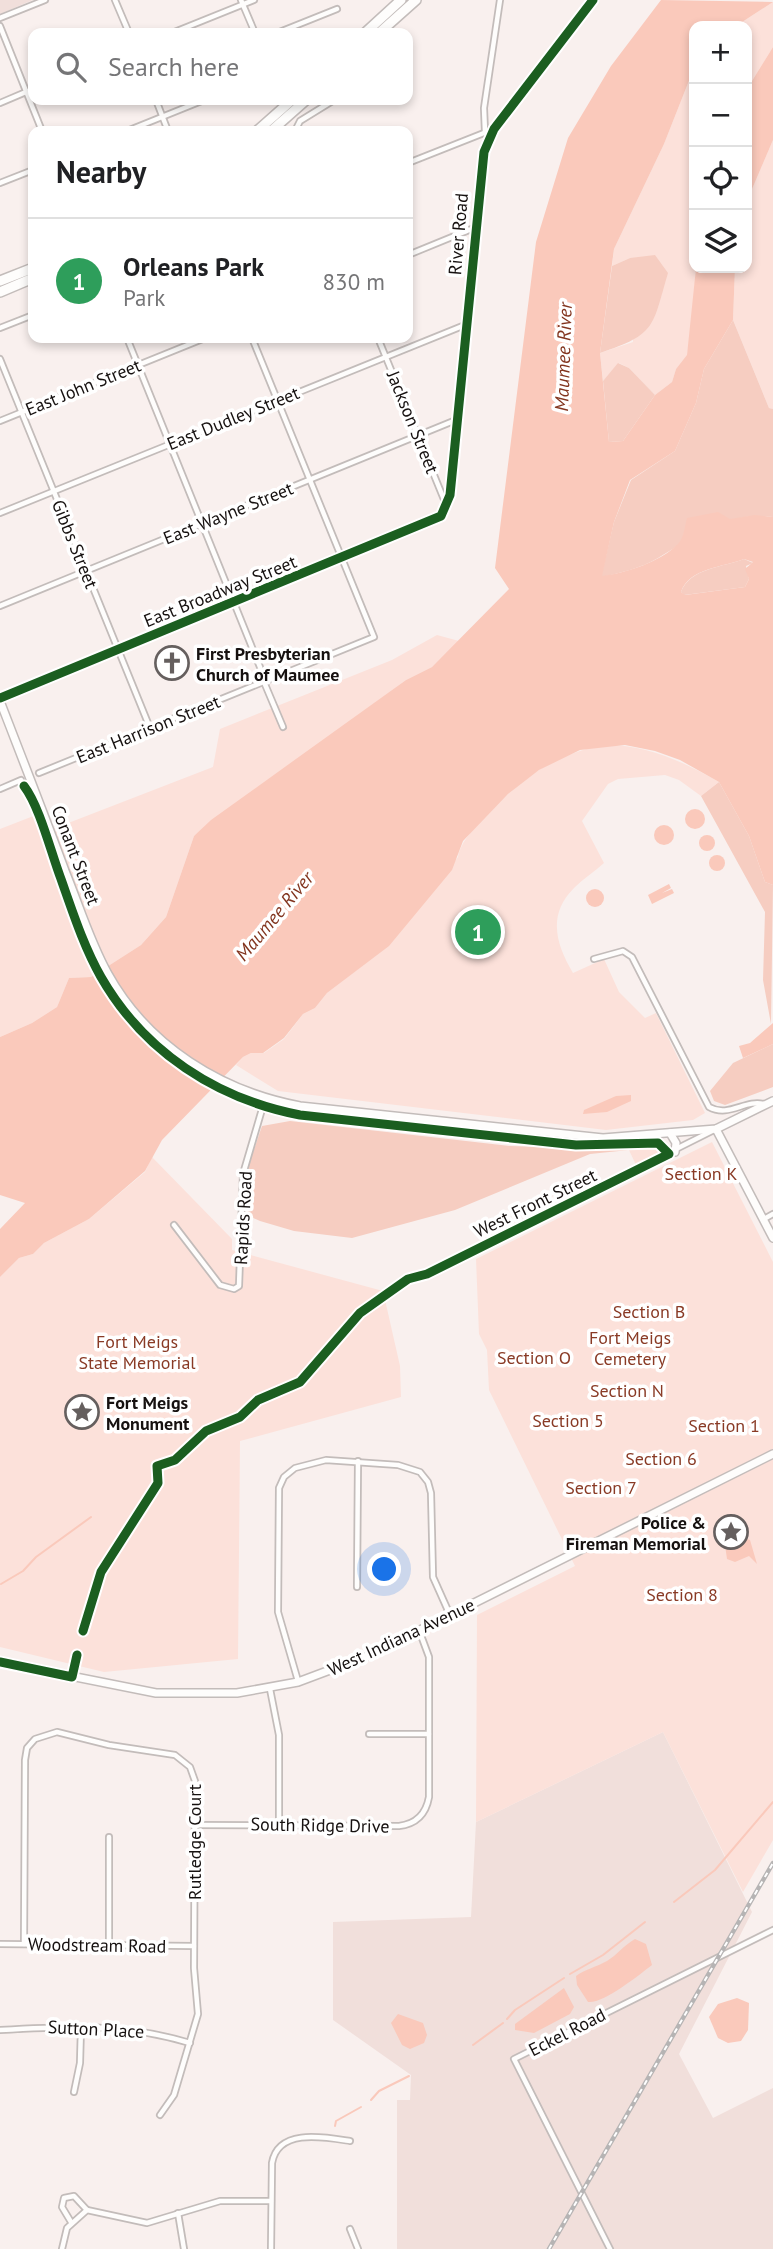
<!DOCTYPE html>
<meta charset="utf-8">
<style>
:root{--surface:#fff;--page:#f2f2f2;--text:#202124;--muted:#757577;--line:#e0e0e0;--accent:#655f5e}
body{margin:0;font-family:"PT Sans",sans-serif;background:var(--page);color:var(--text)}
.controls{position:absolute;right:21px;top:21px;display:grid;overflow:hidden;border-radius:14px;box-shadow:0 4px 10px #0003}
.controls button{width:63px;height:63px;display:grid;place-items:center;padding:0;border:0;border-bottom:2px solid var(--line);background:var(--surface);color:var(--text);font:35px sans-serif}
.you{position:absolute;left:385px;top:1570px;width:24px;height:24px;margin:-18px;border:5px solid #fff;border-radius:50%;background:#1a73e8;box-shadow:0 0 0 10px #1a73e833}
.badge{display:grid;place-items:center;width:46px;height:46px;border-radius:50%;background:var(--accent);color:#fff;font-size:23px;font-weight:700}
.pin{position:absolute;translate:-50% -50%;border:4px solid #fff;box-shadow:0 2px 7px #0006}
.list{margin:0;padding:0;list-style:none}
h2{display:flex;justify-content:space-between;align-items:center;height:91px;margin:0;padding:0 28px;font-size:30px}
h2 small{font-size:23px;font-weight:400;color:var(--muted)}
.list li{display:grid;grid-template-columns:46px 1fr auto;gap:21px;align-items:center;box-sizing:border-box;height:126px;padding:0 28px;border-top:2px solid var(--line)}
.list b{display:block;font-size:26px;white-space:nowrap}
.list p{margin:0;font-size:23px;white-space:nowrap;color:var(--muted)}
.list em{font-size:23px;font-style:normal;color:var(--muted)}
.icon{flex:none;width:38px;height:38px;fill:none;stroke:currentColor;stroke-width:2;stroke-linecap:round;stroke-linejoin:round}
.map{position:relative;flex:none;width:773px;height:2249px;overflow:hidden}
.search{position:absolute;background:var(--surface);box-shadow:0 4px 10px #0003;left:28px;top:28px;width:385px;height:77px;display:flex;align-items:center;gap:18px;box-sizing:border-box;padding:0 24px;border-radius:14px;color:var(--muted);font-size:26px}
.panel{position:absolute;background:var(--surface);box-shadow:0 4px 10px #0003;left:28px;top:126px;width:385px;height:217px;border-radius:14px}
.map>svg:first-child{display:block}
</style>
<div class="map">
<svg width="773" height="2249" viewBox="0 0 773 2249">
<rect width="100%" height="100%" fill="#f9f0ee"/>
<g fill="#f1dfdb">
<path d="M0 0H33L0 14Z"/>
<path d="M663 1732 752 1912 679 2054 713 2118 773 2088V2249H397V2100H410L411 2075 333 2020V1922L471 1917 476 1822Z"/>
</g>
<g fill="#fce1da">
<path d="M773 2V47L747 89V26H736Z"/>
<path d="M694 68 696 268 693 318 687 356 676 369 672 382 655 395 629 368 619 363 603 381 600 353 633 342 630 258 612 266 614 249 664 144Z"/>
<path d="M773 140V409L769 408 733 320 735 268H747V201Z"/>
<path d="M437 635 459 641 432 667 406 680 194 836 166 917 141 945 91 977 69 978 57 1007 32 1023 0 1037V829L36 815 45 832 213 767 220 729 392 660Z"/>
<path d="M601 745C646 744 680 760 719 782L701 796 679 780 665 775 618 779 608 784 582 821 604 863C594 872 583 879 574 888 547 915 556 944 573 973L604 959 619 992 645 1018 656 1013 705 1113 693 1120 606 1130 278 1091 236 1065 243 1057 251 1053H264L284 1039 303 1014 315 1008 327 993 388 946 458 857C461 832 517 784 539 770 558 758 580 750 601 745Z"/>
<path d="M712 1142 773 1262V1840L743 1892 663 1732 476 1822 477 1615 575 1566 489 1390 487 1350 479 1334 476 1259Z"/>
<path d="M658 1145 666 1152 637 1167 628 1148Z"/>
<path d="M152 1157 232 1239V1250L383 1291 400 1366 401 1397 240 1441 238 1659 104 1672 0 1647V1277L19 1258 33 1254 44 1243 89 1219 145 1172Z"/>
</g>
<g fill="#f6cdc1">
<path d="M655 255 668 273C652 327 657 334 600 353L612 266 630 258Z"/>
<path d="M733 320 769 408 773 409V517C728 511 695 536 658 558 641 568 621 573 601 577L614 522 631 480 675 451 696 403 704 369Z"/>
<path d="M618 363 629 368 655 395 623 441 609 442 603 381Z"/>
<path d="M744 559 753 563 746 566 749 579 745 587 684 595 681 592C690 568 724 567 744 559Z"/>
<path d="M719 782 749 836 765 882 773 885 771 1024 763 980 765 912 701 796Z"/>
<path d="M773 1044V1087L725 1105 714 1101 710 1091 733 1063Z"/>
<path d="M290 1121 511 1146 629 1150 590 1154 455 1210 352 1238 294 1231 260 1221 251 1217 243 1204 249 1164 262 1126Z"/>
</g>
<g fill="#fac9bb" fill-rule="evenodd">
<path d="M661 0 773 2 736 26H694V68L664 144 614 249 600 353 609 442 623 441 655 395 672 382 676 369 687 355 696 268H735L733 320 704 369 696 403 675 451 630 480 614 522 602 576C626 573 660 562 678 544 684 538 685 525 687 518L718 512 730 519 755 515 773 517V885L765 882 749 836 719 782 680 760 655 751 625 745 580 750 539 770 508 794 463 841 452 870 389 946 327 993 315 1008 303 1014 284 1038 263 1053H251L243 1057 162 1140 145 1171 89 1219 44 1243 33 1254 19 1258 0 1277V1229L25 1203 0 1195V1037L32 1023 57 1007 69 978 91 977 141 945 166 917 194 836 211 820 406 680 432 667 509 589 495 568 536 242 568 138 611 66ZM744 559 753 562 745 569 749 579 745 587 685 595 681 592C689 568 724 567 744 559Z"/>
<path d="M773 47V140L747 201V89Z"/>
<circle cx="695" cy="819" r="10"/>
<circle cx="664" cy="835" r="10"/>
<circle cx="707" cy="843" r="8"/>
<circle cx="717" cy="863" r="8"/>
<path d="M669 884 671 888 662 893 672 889 674 893 652 904 648 895Z"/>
<circle cx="595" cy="898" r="9"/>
<path d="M773 1023V1044L743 1058 739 1046 750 1043Z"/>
<path d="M631 1095V1101L607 1112 583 1114 584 1110 616 1096Z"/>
<path d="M736 1536 750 1540 757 1564 749 1556 735 1562 727 1559 725 1545Z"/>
<path d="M635 1939 646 1944 652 1965C639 1975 603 2004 588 2002L577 1985 576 1976C586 1969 596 1967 607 1961 617 1955 624 1945 635 1939Z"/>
<path d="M564 1988 574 2007 570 2014 534 2033 515 2030V2024Z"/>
<path d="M737 1998 749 2003 748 2030 741 2041 728 2043 718 2038 709 2017 718 2004Z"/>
<path d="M398 2014 423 2023 427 2035 424 2043 410 2049 402 2045 391 2023Z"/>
</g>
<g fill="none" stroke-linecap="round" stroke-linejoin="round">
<g stroke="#fac9bb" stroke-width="2">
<path d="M1 1584 23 1571 36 1557 91 1517"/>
<path d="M674 1902 715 1870 773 1802"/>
<path d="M570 1974 603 1955 645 1922"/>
<path d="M507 2019 515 2010 564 1978"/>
<path d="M473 2045 503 2023"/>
<path d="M371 2100 379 2091 409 2076"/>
<path d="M335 2126 336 2121 361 2107"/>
</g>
<g stroke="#c3bcba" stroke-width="8">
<g id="street">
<path d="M115 0 129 33"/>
<path d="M241 0 255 33"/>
<path d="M0 18 45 0"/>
<path d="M0 26 42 131"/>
<path d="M172 33 254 0"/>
<path d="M277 33 337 9"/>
<path d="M156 100 168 131"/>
<path d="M0 103 33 89"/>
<path d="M127 131 204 100"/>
<path d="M295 131 300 121 334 100"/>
<path d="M485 132 484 108 500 0"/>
<path d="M408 163 494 129"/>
<path d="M0 183 33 170"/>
<path d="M408 255 474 228"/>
<path d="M0 328 33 315"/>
<path d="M127 338 266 682"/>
<path d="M378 338 445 502"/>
<path d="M0 359 150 728"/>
<path d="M0 421 205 338"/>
<path d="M0 513 465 325"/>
<path d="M0 606 456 420"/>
<path d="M264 682 283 727"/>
<path d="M39 773 374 637 252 338"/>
<path d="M0 789 21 780"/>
<path d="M594 959 623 951 632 957 709 1107C729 1118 745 1099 764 1104"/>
<path d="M764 1219 773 1214"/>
<path d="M174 1225 220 1285 234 1289 239 1286 243 1174 265 1099"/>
<path d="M408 1279 427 1274 712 1131"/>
<path d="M357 1587 358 1461"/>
<path d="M298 1681 278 1612 279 1488 284 1477 295 1468 326 1460 398 1465 420 1472 428 1482 431 1493 433 1577 450 1615"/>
<path d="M270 1689 279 1735V1825"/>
<path d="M369 1734H429"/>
<path d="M195 1825 399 1826C416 1824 426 1814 429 1797V1657L419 1630"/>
<path d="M0 1944 194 1946"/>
<path d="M24 1944 25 1760 27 1748 35 1739 57 1732 109 1745 175 1755 190 1767 195 1781 194 1968 198 2014 174 2095 160 2115"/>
<path d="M109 1945V1837"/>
<path d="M0 2030C68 2026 124 2023 190 2043"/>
<path d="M74 2092 80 2063 81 2027"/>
<path d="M178 2213 184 2249"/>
<path d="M71 2222 62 2207 64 2198 74 2196 87 2210"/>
<path d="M350 2229 358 2249"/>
<path d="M62 2249 67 2228 87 2210 147 2223 220 2201H271"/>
<path d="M271 2249 272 2163C278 2128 324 2137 350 2141"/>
<path d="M610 2249 514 2059 773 1930"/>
</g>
</g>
<g stroke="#c3bcba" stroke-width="10">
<g id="secondary">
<path d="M0 698 441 516 450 495 484 152 494 129 593 0"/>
<path d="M0 1662 156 1693H237L298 1682 370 1655 773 1454"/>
</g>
</g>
<g stroke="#c3bcba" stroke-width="10">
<g id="primary">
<path d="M0 701C22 758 44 814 65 871 79 905 90 942 108 974 148 1046 221 1091 300 1106L603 1138 716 1129 773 1101"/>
<path d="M716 1129 773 1238"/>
<path d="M670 1133 676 1143 675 1152"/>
</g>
</g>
<g stroke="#c3bcba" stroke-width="12">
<g id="highway">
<path d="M365 33 401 0"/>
<path d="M379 33 416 0"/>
<path d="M257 131 292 100"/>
<path d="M271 131 306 100"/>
<path d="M0 281 33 268"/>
<path d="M0 292 33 278"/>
</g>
</g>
<use href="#street" stroke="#fefdfc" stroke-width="4.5"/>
<use href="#secondary" stroke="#fefdfc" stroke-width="7"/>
<use href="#primary" stroke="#fefdfc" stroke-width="7"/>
<use href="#highway" stroke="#fefdfc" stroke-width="9"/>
<g stroke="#b6b4b4" stroke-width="4.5">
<path id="rail" d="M549 2249 773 1863"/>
</g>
<use href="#rail" stroke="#fff" stroke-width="2" stroke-dasharray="5" stroke-linecap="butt"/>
<g stroke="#fff" stroke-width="13">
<g id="cycleway">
<path d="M0 698 441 516 450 495 484 152 494 129 593 0"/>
<path d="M24 786C40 807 51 853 61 879 73 913 84 947 101 977 144 1052 217 1099 300 1115L576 1145 658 1143 669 1154 427 1274 408 1279 360 1313 300 1382 258 1400 240 1417 206 1431 175 1460 157 1466 158 1483 101 1572 83 1631"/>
<path d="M0 1662 72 1677 77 1655"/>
</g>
</g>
<use href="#cycleway" stroke="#1b5e20" stroke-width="9"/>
</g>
<defs>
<g id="church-ring" transform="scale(1.75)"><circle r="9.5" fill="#fff" stroke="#655f5e" stroke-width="1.5"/><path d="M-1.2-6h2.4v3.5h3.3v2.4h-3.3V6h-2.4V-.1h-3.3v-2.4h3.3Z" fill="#655f5e"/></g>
<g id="sight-ring" transform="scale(1.75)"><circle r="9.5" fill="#fff" stroke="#655f5e" stroke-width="1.5"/><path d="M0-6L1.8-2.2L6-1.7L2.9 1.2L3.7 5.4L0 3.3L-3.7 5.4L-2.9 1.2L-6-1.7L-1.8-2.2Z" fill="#655f5e"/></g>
</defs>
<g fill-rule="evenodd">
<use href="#church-ring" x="172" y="663"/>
<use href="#sight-ring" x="82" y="1412"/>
<use href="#sight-ring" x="731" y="1532"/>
</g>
<g text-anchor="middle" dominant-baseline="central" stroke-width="7" stroke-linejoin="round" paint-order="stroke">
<g font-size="18" fill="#161110" stroke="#fff">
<text transform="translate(458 234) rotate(-85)">River Road</text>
<text transform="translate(83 387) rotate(-22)">East John Street</text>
<text transform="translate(233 418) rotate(-22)">East Dudley Street</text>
<text transform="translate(413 422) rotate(68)">Jackson Street</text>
<text transform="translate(228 513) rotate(-22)">East Wayne Street</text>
<text transform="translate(75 544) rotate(68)">Gibbs Street</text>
<text transform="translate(220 591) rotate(-22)">East Broadway Street</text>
<text transform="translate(148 729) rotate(-22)">East Harrison Street</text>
<text transform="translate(76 855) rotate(69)">Conant Street</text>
<text transform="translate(535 1203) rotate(-26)">West Front Street</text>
<text transform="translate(243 1218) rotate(-87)">Rapids Road</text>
<text transform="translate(401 1637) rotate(-25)">West Indiana Avenue</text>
<text transform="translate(320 1825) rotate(1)">South Ridge Drive</text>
<text transform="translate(194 1842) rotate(-90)">Rutledge Court</text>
<text transform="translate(97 1945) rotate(1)">Woodstream Road</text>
<text transform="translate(96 2029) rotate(3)">Sutton Place</text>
<text transform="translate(567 2032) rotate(-27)">Eckel Road</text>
</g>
<g font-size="18" font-weight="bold" fill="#161110" stroke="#fff" text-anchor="start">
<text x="196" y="653">First Presbyterian<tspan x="196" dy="21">Church of Maumee</tspan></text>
<text x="106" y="1402">Fort Meigs<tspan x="106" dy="21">Monument</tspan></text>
<text x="706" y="1522" text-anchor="end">Police &amp;<tspan x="706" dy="21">Fireman Memorial</tspan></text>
</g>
<g font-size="18" fill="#893a25" stroke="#fff">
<text x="701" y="1173">Section K</text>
<text x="649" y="1311">Section B</text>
<text x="630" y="1337">Fort Meigs<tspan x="630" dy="21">Cemetery</tspan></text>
<text x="137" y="1341">Fort Meigs<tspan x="137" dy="21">State Memorial</tspan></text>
<text x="534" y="1357">Section O</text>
<text x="627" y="1390">Section N</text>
<text x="568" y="1420">Section 5</text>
<text x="724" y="1425">Section 1</text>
<text x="661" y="1458">Section 6</text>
<text x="601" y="1487">Section 7</text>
<text x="682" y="1594">Section 8</text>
</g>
<g font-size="19" font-style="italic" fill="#82341e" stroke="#fff">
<text transform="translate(563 357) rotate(-88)">Maumee River</text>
<text transform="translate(274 916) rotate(-50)">Maumee River</text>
</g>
</g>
</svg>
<div class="controls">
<button>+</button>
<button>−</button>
<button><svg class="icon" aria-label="locate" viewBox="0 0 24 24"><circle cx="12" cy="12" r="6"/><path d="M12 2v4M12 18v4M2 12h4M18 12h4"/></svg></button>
<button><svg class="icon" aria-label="layers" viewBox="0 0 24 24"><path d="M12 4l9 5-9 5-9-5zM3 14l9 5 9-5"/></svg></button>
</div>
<div class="you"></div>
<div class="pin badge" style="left:478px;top:932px;background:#2e9e5b">1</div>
<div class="search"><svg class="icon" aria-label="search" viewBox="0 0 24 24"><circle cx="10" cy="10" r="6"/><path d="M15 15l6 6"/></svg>Search here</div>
<section class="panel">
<h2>Nearby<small></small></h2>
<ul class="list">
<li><span class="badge" style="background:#2e9e5b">1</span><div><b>Orleans Park</b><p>Park</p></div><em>830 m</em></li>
</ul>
</section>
</div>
